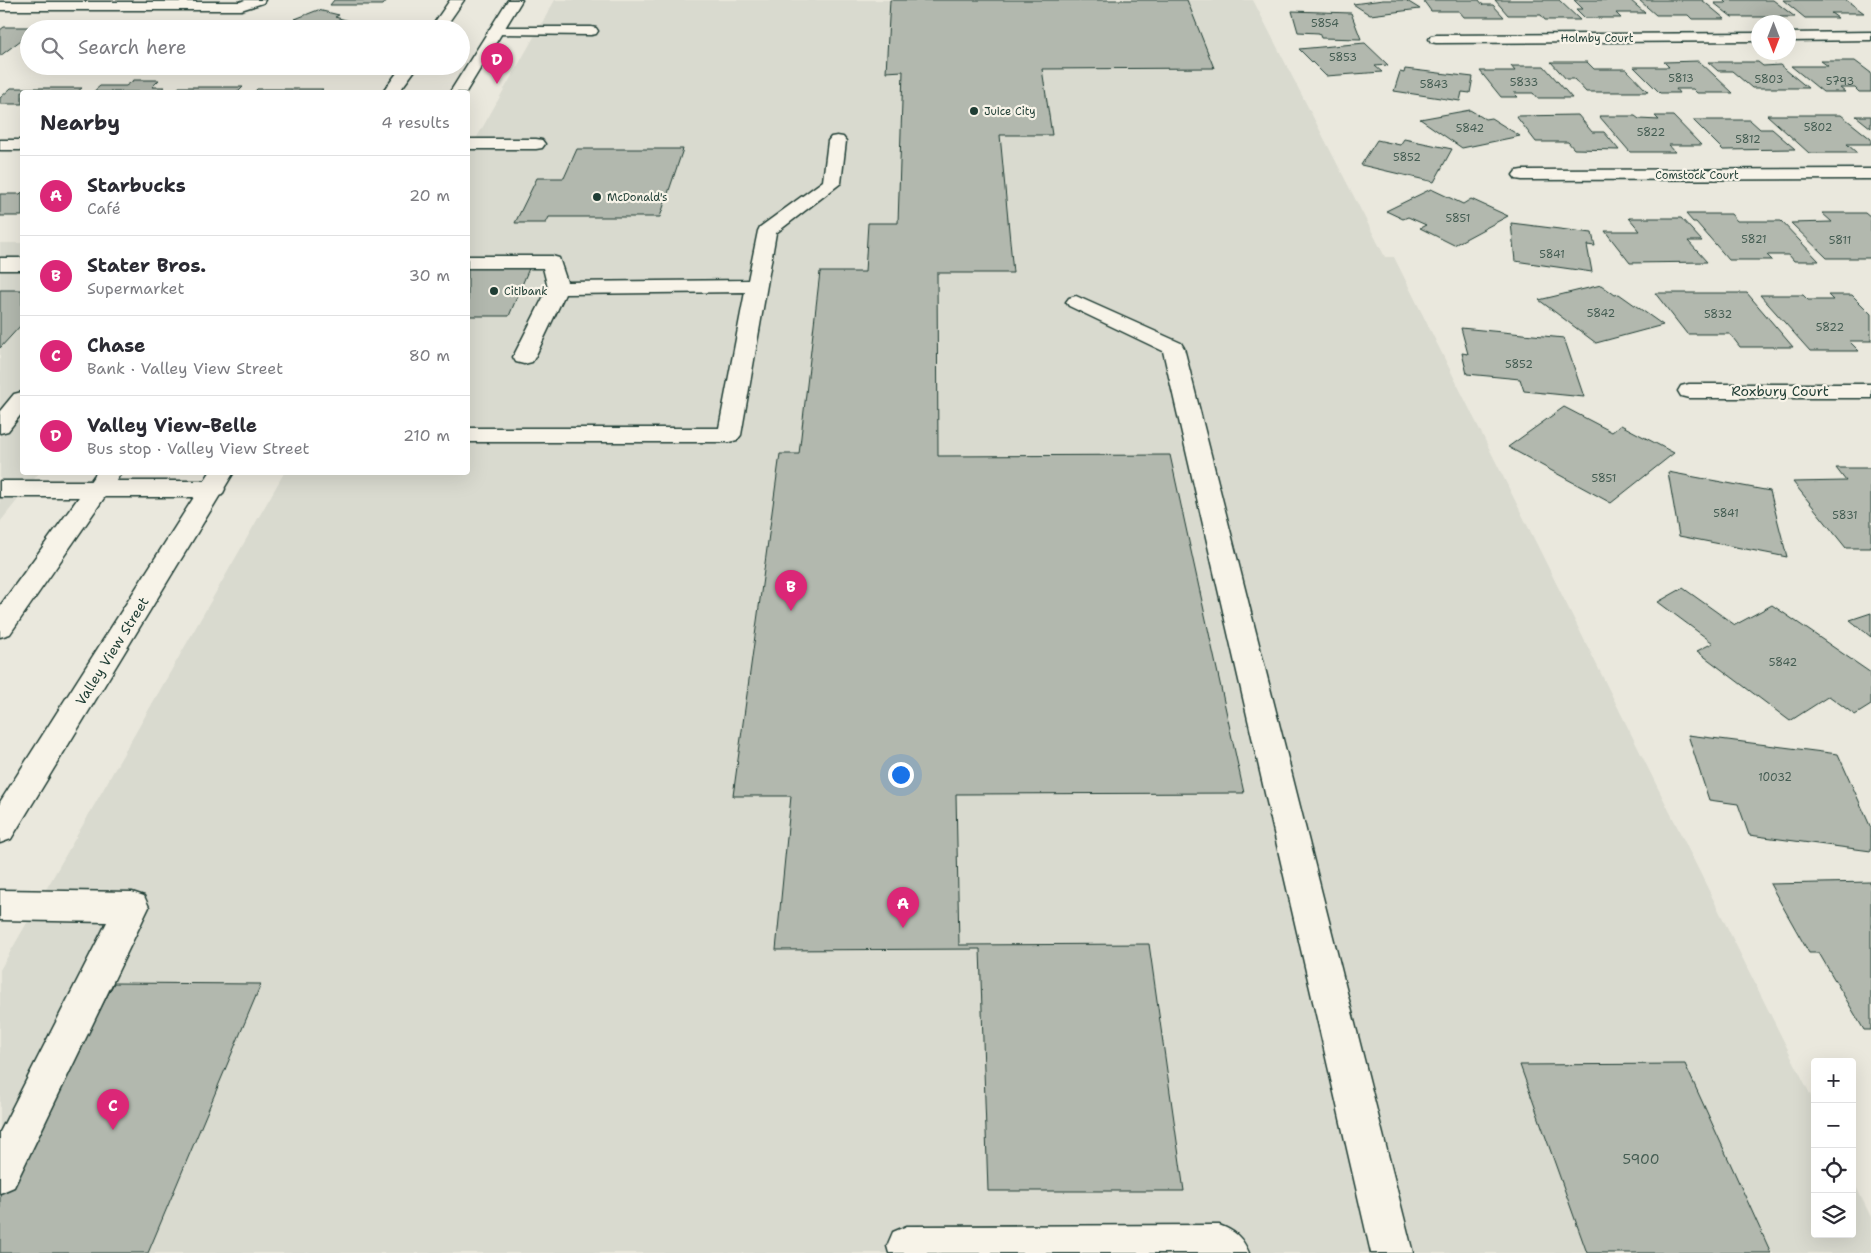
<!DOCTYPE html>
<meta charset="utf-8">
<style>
:root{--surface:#fff;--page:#f2f2f3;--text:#2b2b33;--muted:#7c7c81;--line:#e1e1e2;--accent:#db2777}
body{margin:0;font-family:"Shantell Sans",sans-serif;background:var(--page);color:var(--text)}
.controls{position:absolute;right:15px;bottom:15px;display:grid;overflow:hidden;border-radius:5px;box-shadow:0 5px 20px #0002}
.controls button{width:45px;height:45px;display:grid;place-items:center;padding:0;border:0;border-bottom:1px solid var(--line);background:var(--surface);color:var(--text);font:25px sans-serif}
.compass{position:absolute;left:1751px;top:15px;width:45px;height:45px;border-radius:50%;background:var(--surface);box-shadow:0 5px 20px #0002;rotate:180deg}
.you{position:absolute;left:900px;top:774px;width:18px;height:18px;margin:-12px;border:4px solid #fff;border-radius:50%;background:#1a73e8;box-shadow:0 0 0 8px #1a73e833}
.badge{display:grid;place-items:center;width:32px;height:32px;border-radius:50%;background:var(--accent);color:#fff;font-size:16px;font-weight:700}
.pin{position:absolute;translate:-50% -41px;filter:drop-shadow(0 1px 2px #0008)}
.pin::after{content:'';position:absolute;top:26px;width:18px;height:15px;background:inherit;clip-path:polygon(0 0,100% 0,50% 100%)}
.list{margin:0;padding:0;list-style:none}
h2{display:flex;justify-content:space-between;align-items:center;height:65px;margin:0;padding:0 20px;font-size:21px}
h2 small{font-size:16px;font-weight:400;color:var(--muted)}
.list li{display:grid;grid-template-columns:32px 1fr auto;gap:15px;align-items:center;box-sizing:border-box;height:80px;padding:0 20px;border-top:1px solid var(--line)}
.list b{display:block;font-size:19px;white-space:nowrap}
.list p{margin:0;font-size:16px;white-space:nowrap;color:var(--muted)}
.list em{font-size:16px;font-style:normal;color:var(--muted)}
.icon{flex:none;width:28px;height:28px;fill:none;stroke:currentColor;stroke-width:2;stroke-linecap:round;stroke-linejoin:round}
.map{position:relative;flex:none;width:1871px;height:1253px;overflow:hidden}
.search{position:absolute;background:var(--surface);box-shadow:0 5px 20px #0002;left:20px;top:20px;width:450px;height:55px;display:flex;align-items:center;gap:12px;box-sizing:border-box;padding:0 18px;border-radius:28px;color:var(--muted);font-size:19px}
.panel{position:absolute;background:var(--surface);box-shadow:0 5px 20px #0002;left:20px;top:90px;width:450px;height:385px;border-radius:5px}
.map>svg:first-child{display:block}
</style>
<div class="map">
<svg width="1871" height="1253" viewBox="0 0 1871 1253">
<rect width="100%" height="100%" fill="#eae8dd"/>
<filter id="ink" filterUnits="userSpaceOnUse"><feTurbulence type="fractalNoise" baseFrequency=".02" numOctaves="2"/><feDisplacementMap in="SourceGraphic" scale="10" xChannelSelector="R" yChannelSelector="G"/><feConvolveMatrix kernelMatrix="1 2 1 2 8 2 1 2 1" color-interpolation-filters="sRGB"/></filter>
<g filter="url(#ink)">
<g fill="#d9dacf">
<path d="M555 0H1253L1385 257H1394L1815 1104V1234H1852V1179L1871 1217V1253H0V970L284 473 468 472V153Z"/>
<path d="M0 243H22V472L39 473 0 522Z"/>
</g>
<g fill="#b2b8ae" stroke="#1f3d34">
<path d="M334 0H387L383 5H330Z"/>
<path d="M890 0H1187L1214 68 1042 69 1052 135H1000L1013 273H937L938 456 1170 455 1244 793 956 794 959 945 1149 944 1184 1191H988L980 949 776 950 791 796H733L780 454H799L820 272H865L868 223H898L903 71 886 72Z"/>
<path d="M1383 0H1409L1407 1 1420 9 1370 15 1353 4Z"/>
<path d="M1423 0H1479L1483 5H1493L1504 17H1464L1459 11H1431Z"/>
<path d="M1495 0H1559L1580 20H1545L1541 15H1508Z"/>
<path d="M1574 0H1630L1645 13H1616L1621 18H1585L1576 9H1583Z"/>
<path d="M1639 0H1702L1725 19H1692L1688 15H1656Z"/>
<path d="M1723 0H1773L1795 17H1732L1714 3H1726Z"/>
<path d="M1783 0H1846L1864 13H1831L1838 18H1805Z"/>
<path d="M318 10 339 15 335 17 357 23 344 29H301L312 24 295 19Z"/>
<path d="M1292 11 1351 13 1361 39 1321 38 1319 33 1298 32Z"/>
<path d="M4 27H40L29 29V34L0 56V30Z"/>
<path d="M1365 43 1388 65 1375 66 1382 72 1326 76 1299 49Z"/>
<path d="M1699 61 1733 93H1697L1693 89H1676L1679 93H1660L1634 67H1669L1664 62Z"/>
<path d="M1821 61H1855L1871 73V92H1859L1855 88H1840L1845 92H1823L1791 66H1828Z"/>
<path d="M1551 62H1587L1594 69H1626L1648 92H1586L1574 79H1566Z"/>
<path d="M1708 62H1758L1763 66 1780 65 1808 88H1752L1732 71H1718Z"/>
<path d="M1511 66H1544L1572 98H1537L1533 93H1514L1518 97H1501L1480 71H1515Z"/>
<path d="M1405 69 1473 77 1470 93 1462 92 1460 101 1394 91 1400 72 1404 73Z"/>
<path d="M134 80H159L152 87H165L159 92H93L100 86H126Z"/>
<path d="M179 87H243L238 92H174Z"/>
<path d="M11 88H82L77 92H22V104H0V98Z"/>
<path d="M257 89H323L320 92H254Z"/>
<path d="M1470 110 1485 119 1491 118 1520 136 1462 148 1420 119Z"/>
<path d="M1578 115 1592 132H1604L1619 150 1574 149 1568 142H1536L1516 116Z"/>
<path d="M1767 115H1841L1871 139V144H1847L1857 153H1809Z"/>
<path d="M1599 116H1635L1639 119 1659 120 1655 116H1673L1701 145H1669L1675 152H1630Z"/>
<path d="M1856 116H1871V128Z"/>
<path d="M1693 120H1750L1760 129H1772L1795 149 1723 150Z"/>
<path d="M1404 139 1452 149 1434 182 1361 165 1377 140 1400 145Z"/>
<path d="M577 149H683L660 217H549L546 223H515L537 178H564Z"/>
<path d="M1431 189 1463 204 1471 199 1508 216 1454 245 1420 228 1426 225 1408 217 1403 219 1386 211Z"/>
<path d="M22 192V216H0V194H20Z"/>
<path d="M1822 213H1865L1871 218V258H1827L1791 223 1832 222Z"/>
<path d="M1686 214H1731L1737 221H1781L1819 261H1794L1789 255H1767L1772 260H1729L1696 222H1693Z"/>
<path d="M1629 218H1681L1702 241H1688L1707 262 1630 263 1605 231H1640Z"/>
<path d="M1511 223 1592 233 1595 246 1587 245 1592 272 1515 261Z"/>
<path d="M468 266H530L509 316H468Z"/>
<path d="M1601 285 1615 295 1619 294 1663 325 1596 343 1539 300Z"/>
<path d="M0 290H22V324L0 348Z"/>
<path d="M1655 293H1747L1793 347H1740L1730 334H1687Z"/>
<path d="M1760 295H1803L1808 300H1833L1828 295H1852L1871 314V341H1849L1859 351H1810Z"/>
<path d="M1461 328 1564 338 1584 397 1524 391 1520 379 1467 374 1462 353 1468 354Z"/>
<path d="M1564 407 1612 432 1621 425 1674 453 1611 503 1508 447Z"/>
<path d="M1836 468H1871V548H1846L1793 482 1846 481Z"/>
<path d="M1668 472 1770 491 1787 557 1679 536Z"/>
<path d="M1683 588 1735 625 1772 605 1871 673V705L1855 715 1829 696 1790 721 1697 651 1713 643 1658 602Z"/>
<path d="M1871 613V637L1850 620Z"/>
<path d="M1688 735 1838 754 1871 828V851L1749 835 1738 804 1709 800Z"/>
<path d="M1871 882V1030H1864L1819 953H1809L1770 884Z"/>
<path d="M114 983 261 984 148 1253H0V1179L63 1081Z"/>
<path d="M1685 1064 1771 1253H1587L1520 1065Z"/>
</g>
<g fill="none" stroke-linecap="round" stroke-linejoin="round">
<g stroke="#1f3d34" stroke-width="3">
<g id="minor">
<path d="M245 0H265L263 3 241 10H0V2H240Z"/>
<path d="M497 27H591L596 28 598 31 596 34 591 35 492 34 490 31 492 28Z"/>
<path d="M1871 32V40L1788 41V33Z"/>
<path d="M1758 33V41L1436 43 1431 42 1429 39 1431 36 1436 35Z"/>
<path d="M837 136 843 137 846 141 841 183 776 233 741 435 737 440 729 442H468V428H719L745 292 565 294 535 357 532 362 524 364 516 362 513 357 548 288 543 268H468V256H552L559 258 567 282 748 280 758 231 760 227 823 181 828 141 831 137Z"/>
<path d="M468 139H536L542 140 545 144 542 148 536 149H468Z"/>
<rect x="0" y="140" width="22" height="10"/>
<path d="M1871 169V179L1522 180 1516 179 1513 175 1516 171 1522 170Z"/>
<rect x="0" y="258" width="22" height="12"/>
<path d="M1076 296 1181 343 1184 348 1413 1253H1371L1163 351 1069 306 1066 302 1069 298Z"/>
<path d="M1689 384H1871V398H1689L1681 396 1678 391 1681 386Z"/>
<path d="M22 392V413L8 431 0 433V411L14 394Z"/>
<path d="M0 481H213L222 483 225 489 222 495 213 497H0Z"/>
<path d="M0 890 132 892 144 896 149 907 14 1187 0 1193V1132L107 922 0 920Z"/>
<path d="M1219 1225C1235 1231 1242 1237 1249 1253H889L887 1246 893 1232 907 1226Z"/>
</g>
</g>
<g stroke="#1f3d34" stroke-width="3">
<g id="major">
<path d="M450 0H464L444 29H430Z"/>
<path d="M508 0H522L466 92H450Z"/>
<path d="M402 66H418L399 92H383Z"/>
<path d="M97 472H122L10 634 0 637V606Z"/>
<path d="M210 472H234L11 839 0 843V802Z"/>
</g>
</g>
<use href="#minor" fill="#f7f3e8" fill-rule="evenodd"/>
<use href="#major" fill="#f7f3e8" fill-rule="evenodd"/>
</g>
</g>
<g fill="#1f3d34" stroke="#f7f3e8" stroke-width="2">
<circle cx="974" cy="111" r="5"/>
<circle cx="597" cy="197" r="5"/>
<circle cx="494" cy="291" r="5"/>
</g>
<g text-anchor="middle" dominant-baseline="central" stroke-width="4.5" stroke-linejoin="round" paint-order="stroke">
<g font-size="11" fill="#445c52">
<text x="1325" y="23">5854</text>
<text x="1343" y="57">5853</text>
<text x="1681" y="78">5813</text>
<text x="1769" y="79">5803</text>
<text x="1840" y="81">5793</text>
<text x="1524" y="82">5833</text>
<text x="1434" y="84">5843</text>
<text x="1818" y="127">5802</text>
<text x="1470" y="128">5842</text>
<text x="1651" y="132">5822</text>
<text x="1748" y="139">5812</text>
<text x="1407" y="157">5852</text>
<text x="1458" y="218">5851</text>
<text x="1754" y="239">5821</text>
<text x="1840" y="240">5811</text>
<text x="1552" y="254">5841</text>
<text x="1601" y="313">5842</text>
<text x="1718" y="314">5832</text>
<text x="1830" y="327">5822</text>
<text x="1519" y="364">5852</text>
<text x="1604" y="478">5851</text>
<text x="1726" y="513">5841</text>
<text x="1845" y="515">5831</text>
<text x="1783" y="662">5842</text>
<text x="1775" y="777">10032</text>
</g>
<g font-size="11" fill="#1f3d34" stroke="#f7f3e8">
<text x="1597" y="38">Holmby Court</text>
<text x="1697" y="175">Comstock Court</text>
</g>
<g font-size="11" fill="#1f3d34" stroke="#f7f3e8" text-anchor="start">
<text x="984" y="111">Juice City</text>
<text x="607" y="197">McDonald's</text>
<text x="504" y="291">Citibank</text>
</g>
<g font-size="14" fill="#1f3d34" stroke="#f7f3e8">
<text x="1780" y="391">Roxbury Court</text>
<text transform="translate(112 651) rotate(-58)">Valley View Street</text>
</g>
<g font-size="14" fill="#445c52">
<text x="1641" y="1159">5900</text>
</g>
</g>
</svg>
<div class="controls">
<button>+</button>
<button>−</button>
<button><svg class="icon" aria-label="locate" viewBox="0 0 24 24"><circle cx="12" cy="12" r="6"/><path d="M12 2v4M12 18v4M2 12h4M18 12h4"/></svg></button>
<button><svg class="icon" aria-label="layers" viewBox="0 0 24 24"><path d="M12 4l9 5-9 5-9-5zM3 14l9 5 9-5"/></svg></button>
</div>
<svg class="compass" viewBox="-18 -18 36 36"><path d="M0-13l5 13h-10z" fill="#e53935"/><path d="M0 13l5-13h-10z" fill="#7c7c81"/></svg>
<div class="you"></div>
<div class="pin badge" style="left:903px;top:928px">A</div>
<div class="pin badge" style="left:791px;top:611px">B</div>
<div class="pin badge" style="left:113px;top:1130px">C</div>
<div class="pin badge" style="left:497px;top:84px">D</div>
<div class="search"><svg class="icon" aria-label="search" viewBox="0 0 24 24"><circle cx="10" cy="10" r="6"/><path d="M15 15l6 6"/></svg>Search here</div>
<section class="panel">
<h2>Nearby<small>4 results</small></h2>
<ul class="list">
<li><span class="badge">A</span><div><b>Starbucks</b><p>Café</p></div><em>20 m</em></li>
<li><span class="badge">B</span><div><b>Stater Bros.</b><p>Supermarket</p></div><em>30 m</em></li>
<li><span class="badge">C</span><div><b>Chase</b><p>Bank · Valley View Street</p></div><em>80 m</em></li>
<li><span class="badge">D</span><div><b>Valley View-Belle</b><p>Bus stop · Valley View Street</p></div><em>210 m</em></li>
</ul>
</section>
</div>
